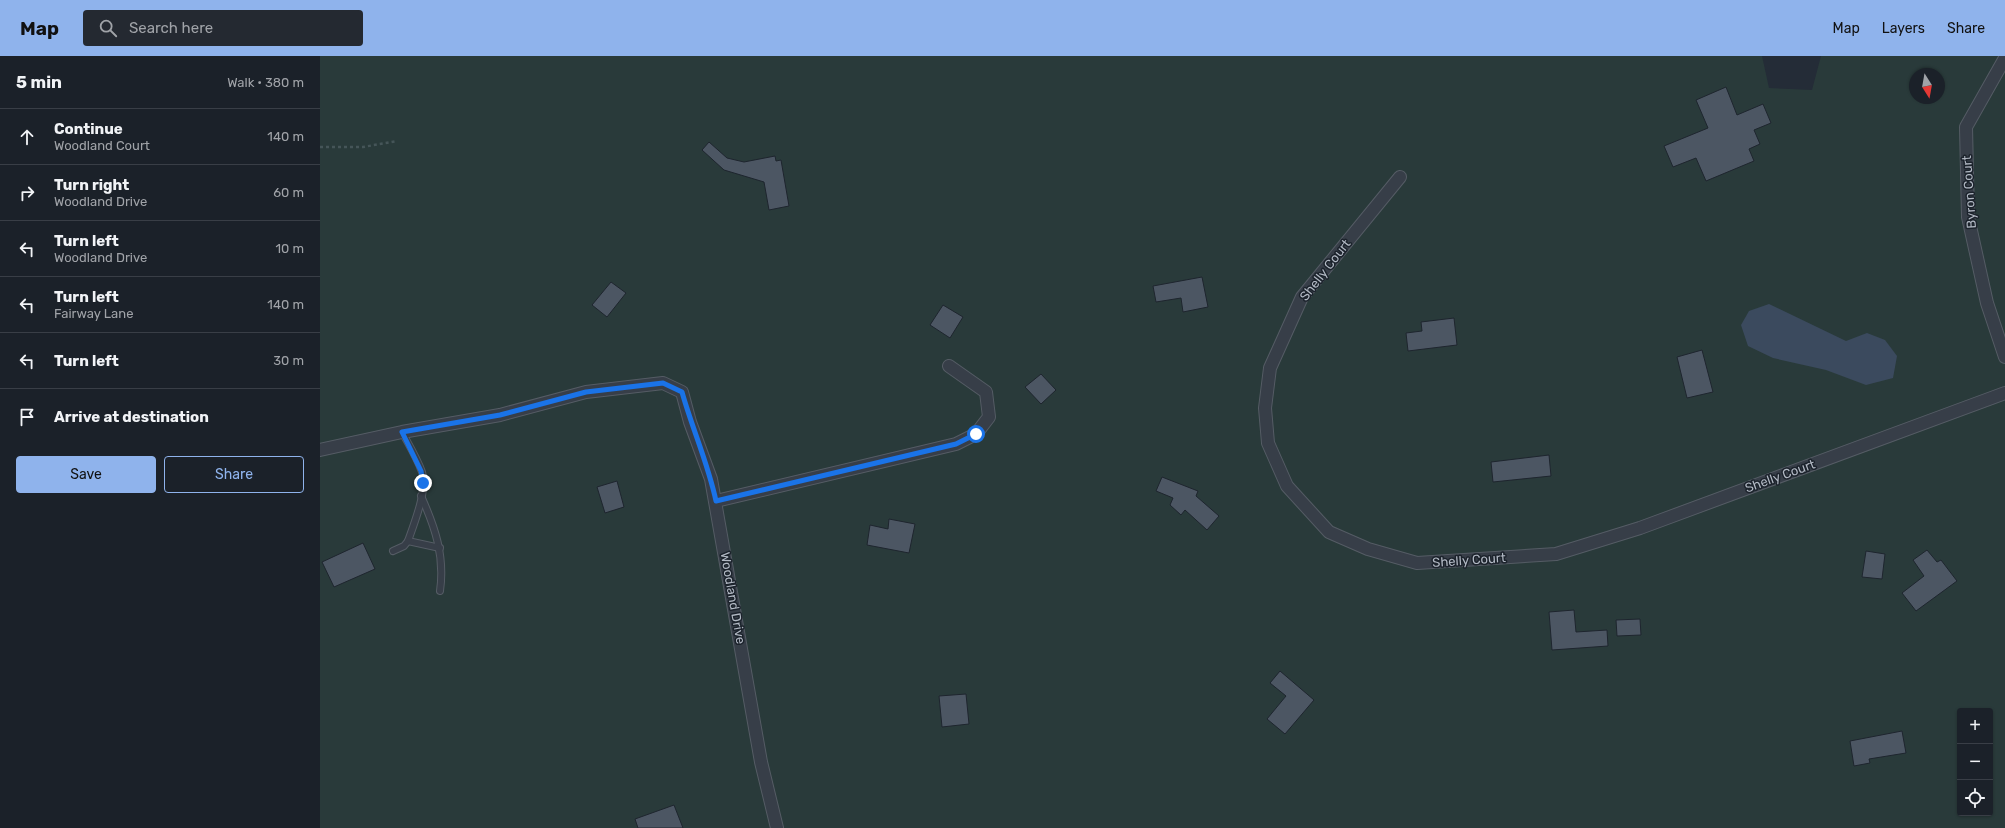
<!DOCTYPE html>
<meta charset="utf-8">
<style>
:root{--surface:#1b2129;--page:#242931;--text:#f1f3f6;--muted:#a0a3a8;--line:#393e46;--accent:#8fb3ec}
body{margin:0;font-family:Rubik,sans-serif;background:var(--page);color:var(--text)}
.controls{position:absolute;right:12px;bottom:12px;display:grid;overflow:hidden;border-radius:4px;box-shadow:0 1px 3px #0004}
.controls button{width:36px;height:36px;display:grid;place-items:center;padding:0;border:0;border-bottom:1px solid var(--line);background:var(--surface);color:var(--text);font:20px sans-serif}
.compass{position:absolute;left:1589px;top:12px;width:36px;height:36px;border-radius:50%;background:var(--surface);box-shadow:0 1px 3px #0004;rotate:169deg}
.stop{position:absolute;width:12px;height:12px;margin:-9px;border:3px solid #1a73e8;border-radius:50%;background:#fff}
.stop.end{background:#1a73e8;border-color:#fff;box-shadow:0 1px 4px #0008}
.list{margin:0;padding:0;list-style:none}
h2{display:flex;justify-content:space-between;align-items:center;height:52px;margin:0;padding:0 16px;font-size:17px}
h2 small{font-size:13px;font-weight:400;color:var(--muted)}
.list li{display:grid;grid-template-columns:26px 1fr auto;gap:12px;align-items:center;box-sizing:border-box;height:56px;padding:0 16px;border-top:1px solid var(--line)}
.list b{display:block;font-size:15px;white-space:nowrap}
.list p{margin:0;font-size:13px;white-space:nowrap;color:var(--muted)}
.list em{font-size:13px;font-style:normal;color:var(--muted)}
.actions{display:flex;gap:8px;padding:12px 16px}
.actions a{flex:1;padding:9px 0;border:1px solid var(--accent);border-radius:4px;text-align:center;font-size:14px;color:var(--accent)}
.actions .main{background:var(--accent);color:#111}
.icon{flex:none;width:22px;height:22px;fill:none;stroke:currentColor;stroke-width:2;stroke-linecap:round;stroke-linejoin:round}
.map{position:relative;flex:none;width:1685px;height:772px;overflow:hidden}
header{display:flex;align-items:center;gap:24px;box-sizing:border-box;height:56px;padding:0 20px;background:var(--accent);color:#111}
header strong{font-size:19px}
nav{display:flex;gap:22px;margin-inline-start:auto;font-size:14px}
.search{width:280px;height:36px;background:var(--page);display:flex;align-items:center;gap:10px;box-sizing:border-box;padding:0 14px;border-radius:4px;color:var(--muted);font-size:15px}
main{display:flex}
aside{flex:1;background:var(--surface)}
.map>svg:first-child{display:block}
</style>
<header>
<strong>Map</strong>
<div class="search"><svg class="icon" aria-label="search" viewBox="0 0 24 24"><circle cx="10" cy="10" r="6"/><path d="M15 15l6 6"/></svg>Search here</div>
<nav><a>Map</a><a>Layers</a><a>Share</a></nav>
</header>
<main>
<aside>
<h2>5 min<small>Walk · 380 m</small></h2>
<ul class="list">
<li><svg class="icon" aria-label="ahead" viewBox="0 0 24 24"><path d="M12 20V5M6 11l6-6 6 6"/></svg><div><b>Continue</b><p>Woodland Court</p></div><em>140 m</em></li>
<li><svg class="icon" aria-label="right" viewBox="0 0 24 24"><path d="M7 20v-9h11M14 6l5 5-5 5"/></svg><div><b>Turn right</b><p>Woodland Drive</p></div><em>60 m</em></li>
<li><svg class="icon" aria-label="left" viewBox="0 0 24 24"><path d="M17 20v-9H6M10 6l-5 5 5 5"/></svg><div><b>Turn left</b><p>Woodland Drive</p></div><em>10 m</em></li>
<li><svg class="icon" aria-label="left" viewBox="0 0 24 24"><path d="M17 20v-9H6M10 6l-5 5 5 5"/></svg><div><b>Turn left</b><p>Fairway Lane</p></div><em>140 m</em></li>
<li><svg class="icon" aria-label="left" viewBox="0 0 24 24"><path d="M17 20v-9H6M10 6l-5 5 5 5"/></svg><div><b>Turn left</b></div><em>30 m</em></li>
<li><svg class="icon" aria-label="arrive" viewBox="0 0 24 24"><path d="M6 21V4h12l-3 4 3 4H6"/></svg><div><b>Arrive at destination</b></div></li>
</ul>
<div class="actions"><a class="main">Save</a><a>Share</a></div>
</aside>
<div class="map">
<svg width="1685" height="772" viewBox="0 0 1685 772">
<rect width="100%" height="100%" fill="#242c37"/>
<path fill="#293a3a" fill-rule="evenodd" d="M0 0H1442L1449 32 1492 34 1501 0H1685V772H0ZM1595 18H1619V42H1595ZM1640 655H1670V757H1640Z"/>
<path fill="#3b4a5e" d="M1449 248 1526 285 1547 277 1565 284 1577 300 1573 322 1546 329 1506 314 1453 302 1428 290 1421 269 1429 255Z"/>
<g fill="#4c5663" stroke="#1e252e">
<path d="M1406 31 1417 59 1443 48 1451 67 1434 74 1440 88 1429 93 1434 105 1386 125 1376 102 1353 111 1344 90 1388 72 1376 44Z"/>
<path d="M389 86 407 102 424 106 455 100 456 105 461 104 469 150 449 154 444 126 404 114 382 94Z"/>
<path d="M882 221 888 251 863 256 861 242 836 246 833 230Z"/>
<path d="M291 226 306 237 287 261 272 249Z"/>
<path d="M623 249 643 261 630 282 610 269Z"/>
<path d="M1134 262 1137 289 1088 295 1086 277 1102 275 1101 266Z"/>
<path d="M1382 294 1393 336 1367 342 1357 301Z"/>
<path d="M721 318 736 334 721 348 705 331Z"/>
<path d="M1229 399 1231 420 1173 426 1171 406Z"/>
<path d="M842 421 878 435 876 440 899 460 887 474 865 454 861 459 850 449 853 442 836 435Z"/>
<path d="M297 425 304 451 285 457 277 431Z"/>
<path d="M569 463 595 468 589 497 547 489 550 469 568 473Z"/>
<path d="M43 487 55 513 14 531 2 506Z"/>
<path d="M1607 494 1617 506 1621 504 1637 525 1596 555 1582 537 1604 520 1593 504Z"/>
<path d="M1546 495 1565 498 1562 523 1542 521Z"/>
<path d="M1254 554 1256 576 1287 574 1288 590 1232 594 1229 556Z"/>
<path d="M1320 563 1321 579 1297 580 1296 564Z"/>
<path d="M960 615 994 644 965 678 947 663 966 640 950 627Z"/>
<path d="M646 638 649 668 622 671 619 640Z"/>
<path d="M1582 675 1586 697 1549 703 1550 707 1534 710 1530 685Z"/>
<path d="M354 749 363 772H318L315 763Z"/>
</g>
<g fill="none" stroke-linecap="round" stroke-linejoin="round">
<g stroke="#555c65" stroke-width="8">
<g id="lane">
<path d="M101 440C115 471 125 500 120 535"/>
<path d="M88 485 120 492"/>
<path d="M73 495 84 490 88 485C94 468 108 433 102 416 97 402 89 389 82 376"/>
</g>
</g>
<g stroke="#555c65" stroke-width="14">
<g id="street">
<path d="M1685 2 1646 71 1648 161 1667 247 1685 301"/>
<path d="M1080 121 982 241 950 312 945 352 948 387 967 430 1009 476 1048 493 1097 507 1236 498 1320 472 1685 337"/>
<path d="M0 394 82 376 180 359 266 336 343 327 362 336 370 366 391 423 441 706 457 772"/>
<path d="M396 445 636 388 656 378 669 361 666 336 629 310"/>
</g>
</g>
<path stroke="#455558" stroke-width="2.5" stroke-dasharray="3 3" stroke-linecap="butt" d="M0 91H43L77 85"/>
<use href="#lane" stroke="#373e48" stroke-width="6"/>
<use href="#street" stroke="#373e48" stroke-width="12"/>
</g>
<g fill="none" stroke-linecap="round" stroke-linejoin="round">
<path stroke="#1a73e8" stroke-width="5" d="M103 427 101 415 82 376 180 359 266 336 343 327 362 336C372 372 388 407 396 445L636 388 656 378"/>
</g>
<g text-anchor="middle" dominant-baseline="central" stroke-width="3" stroke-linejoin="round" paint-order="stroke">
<g font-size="13" fill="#b2b9c4" stroke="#1c232c">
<text transform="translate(1649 136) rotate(-94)">Byron Court</text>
<text transform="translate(1005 214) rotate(-52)">Shelly Court</text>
<text transform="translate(1460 420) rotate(-20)">Shelly Court</text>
<text transform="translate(1149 504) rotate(-4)">Shelly Court</text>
<text transform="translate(413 542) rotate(80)">Woodland Drive</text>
</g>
</g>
</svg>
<div class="controls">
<button>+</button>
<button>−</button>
<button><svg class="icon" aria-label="locate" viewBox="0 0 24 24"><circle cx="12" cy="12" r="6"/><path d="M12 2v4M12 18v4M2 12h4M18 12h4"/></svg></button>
</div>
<svg class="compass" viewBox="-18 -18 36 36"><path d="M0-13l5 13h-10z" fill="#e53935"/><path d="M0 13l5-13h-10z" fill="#a0a3a8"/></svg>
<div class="stop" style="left:656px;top:378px"></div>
<div class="stop end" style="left:103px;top:427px"></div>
</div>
</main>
